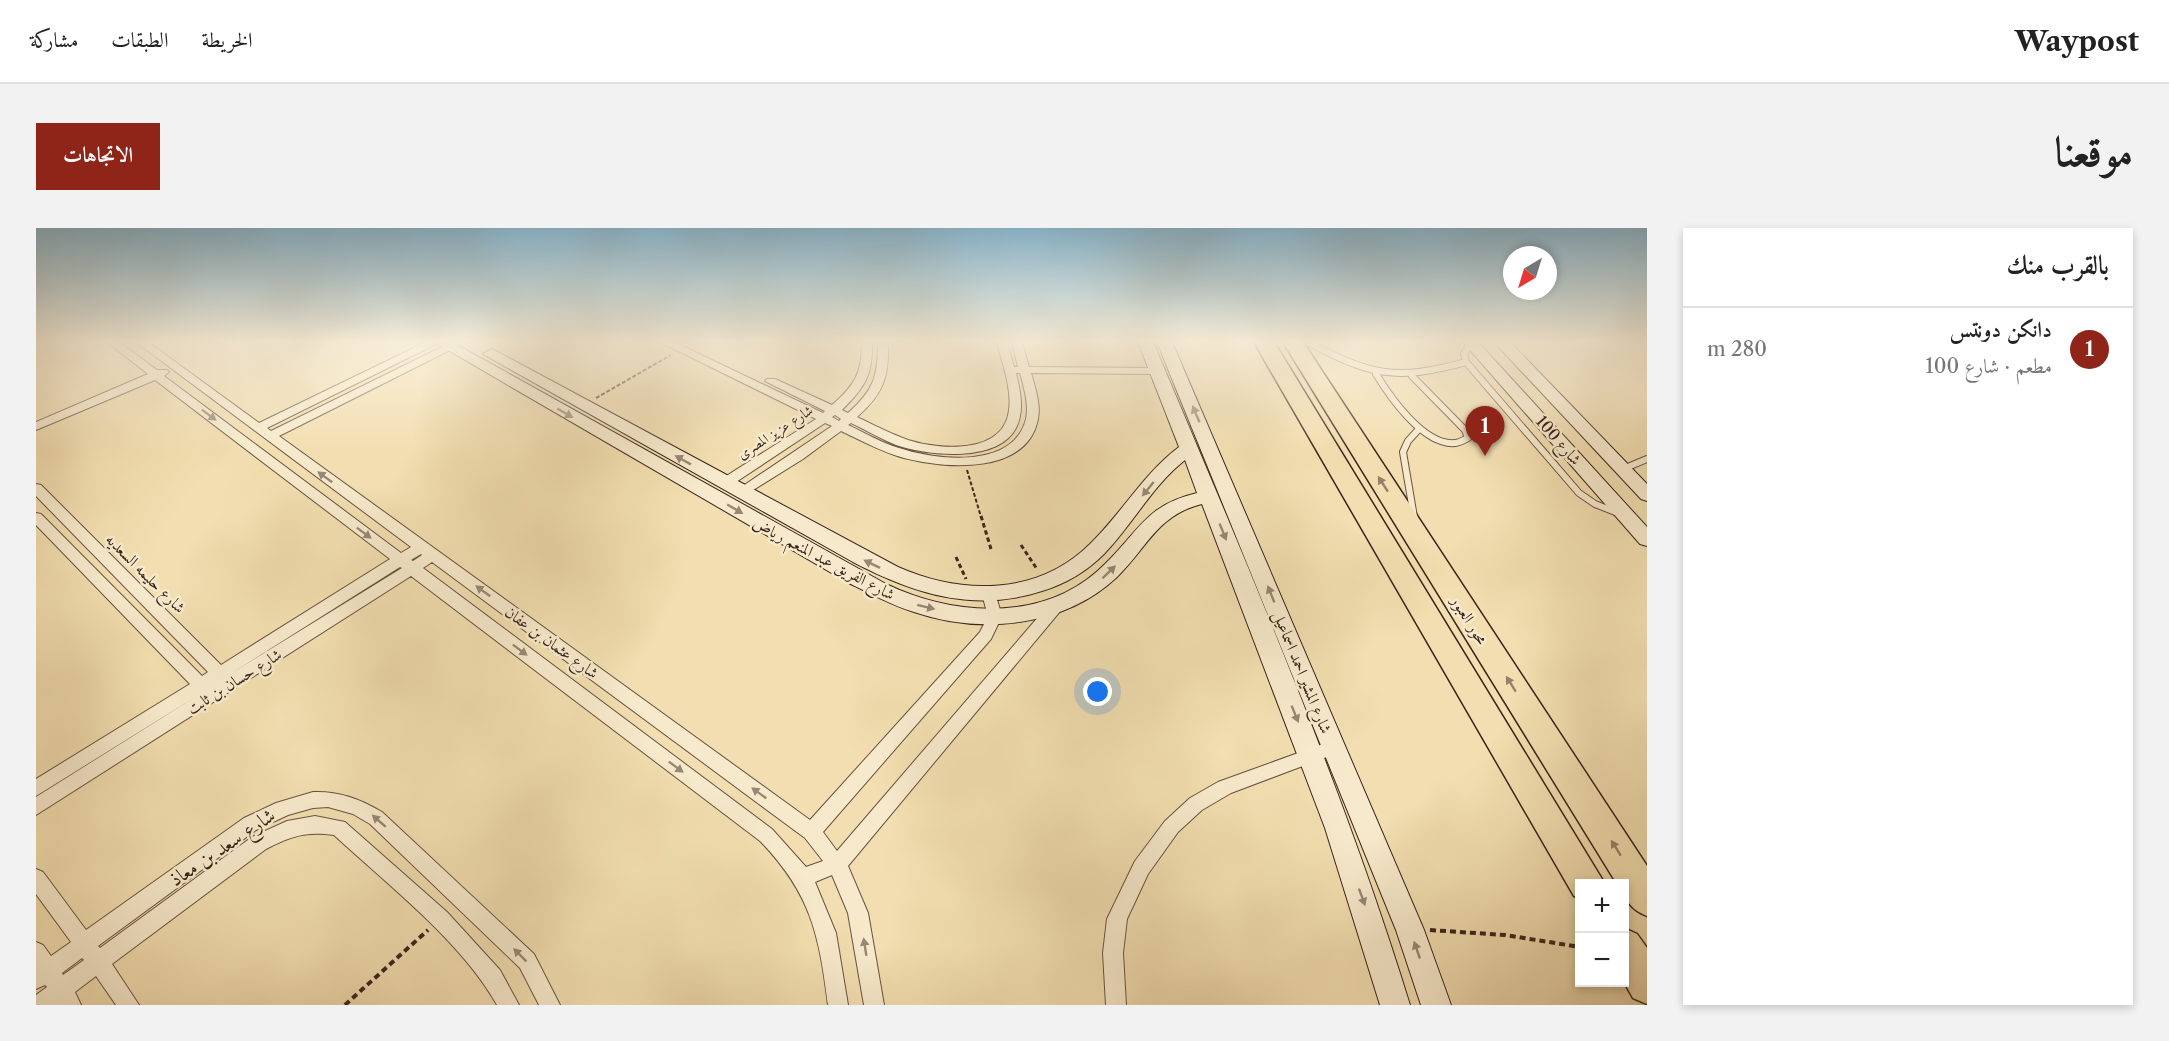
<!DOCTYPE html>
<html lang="ar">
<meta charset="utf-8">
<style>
:root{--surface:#fff;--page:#f2f2f2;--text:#222;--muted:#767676;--line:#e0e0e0;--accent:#8f2418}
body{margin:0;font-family:"Libre Caslon Text",Amiri,serif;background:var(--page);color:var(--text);direction:rtl}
.controls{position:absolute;right:18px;bottom:18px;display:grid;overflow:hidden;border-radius:0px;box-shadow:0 3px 9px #0003}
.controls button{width:54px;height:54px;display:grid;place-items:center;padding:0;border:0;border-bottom:2px solid var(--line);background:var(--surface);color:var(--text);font:30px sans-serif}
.compass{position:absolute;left:1467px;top:18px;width:54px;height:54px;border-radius:50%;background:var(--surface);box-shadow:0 3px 9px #0003;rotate:218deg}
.you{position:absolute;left:1062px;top:464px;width:21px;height:21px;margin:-15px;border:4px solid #fff;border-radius:50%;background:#1a73e8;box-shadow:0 0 0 9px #1a73e833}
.badge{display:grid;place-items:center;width:39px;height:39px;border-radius:50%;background:var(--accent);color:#fff;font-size:20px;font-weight:700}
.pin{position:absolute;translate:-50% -50px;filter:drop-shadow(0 2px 3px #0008)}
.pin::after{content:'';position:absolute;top:32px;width:21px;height:18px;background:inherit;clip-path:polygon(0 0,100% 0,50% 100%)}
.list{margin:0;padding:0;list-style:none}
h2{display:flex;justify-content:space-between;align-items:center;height:78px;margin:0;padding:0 24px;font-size:26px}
h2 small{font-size:20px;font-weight:400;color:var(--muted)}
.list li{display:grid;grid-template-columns:39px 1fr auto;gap:18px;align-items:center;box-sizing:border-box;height:84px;padding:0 24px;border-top:2px solid var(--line)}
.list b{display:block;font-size:22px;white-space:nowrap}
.list p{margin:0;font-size:20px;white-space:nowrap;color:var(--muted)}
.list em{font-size:20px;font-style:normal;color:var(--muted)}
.map{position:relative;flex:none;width:1611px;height:777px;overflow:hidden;direction:ltr;border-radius:0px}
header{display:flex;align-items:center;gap:36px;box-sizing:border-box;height:84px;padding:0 30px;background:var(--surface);border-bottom:2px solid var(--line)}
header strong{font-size:28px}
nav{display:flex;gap:33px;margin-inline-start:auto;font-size:21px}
.intro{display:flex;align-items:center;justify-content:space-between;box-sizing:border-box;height:144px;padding:0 36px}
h1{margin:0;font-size:42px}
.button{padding:15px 27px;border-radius:0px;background:var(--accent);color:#fff;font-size:21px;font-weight:700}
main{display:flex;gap:36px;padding:0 36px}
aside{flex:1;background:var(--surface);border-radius:0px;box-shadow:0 3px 9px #0003}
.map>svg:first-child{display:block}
</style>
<header>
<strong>Waypost</strong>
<nav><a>الخريطة</a><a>الطبقات</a><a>مشاركة</a></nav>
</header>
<div class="intro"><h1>موقعنا</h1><a class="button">الاتجاهات</a></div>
<main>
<aside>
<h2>بالقرب منك<small></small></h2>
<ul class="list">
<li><span class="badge">1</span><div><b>دانكن دونتس</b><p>مطعم · شارع 100</p></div><em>280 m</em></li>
</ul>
</aside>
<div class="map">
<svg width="1611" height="777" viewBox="0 0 1611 777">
<rect width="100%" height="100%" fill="#f2deb0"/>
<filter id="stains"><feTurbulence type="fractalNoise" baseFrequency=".00333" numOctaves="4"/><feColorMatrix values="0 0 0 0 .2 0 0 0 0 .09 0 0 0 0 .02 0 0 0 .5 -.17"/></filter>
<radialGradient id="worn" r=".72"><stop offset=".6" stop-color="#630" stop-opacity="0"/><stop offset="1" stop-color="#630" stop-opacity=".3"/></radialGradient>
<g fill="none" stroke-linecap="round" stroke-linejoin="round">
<g stroke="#685240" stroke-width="8">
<g id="lane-far1">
<path d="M1272 114C1335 148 1360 153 1430 134"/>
<path d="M1435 115 1428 126 1430 134 1543 265 1559 276 1582 285"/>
<path d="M1340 146C1354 169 1388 218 1419 215 1423 215 1428 212 1432 210L1429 202 1376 148"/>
<path d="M1587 241 1611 231"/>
<path d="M1378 289 1367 224 1372 213 1383 201"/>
</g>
</g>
<g stroke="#685240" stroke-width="10">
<path id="lane" d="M1377 288 1378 291"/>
</g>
<g stroke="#685240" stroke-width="2">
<g id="street">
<path d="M71 114H83L121 142H131L133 144 128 148 365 325 375 319 100 114H112L223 195 390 114H404L231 200 235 203 416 114H430L243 208 774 592 944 404 952 388 946 366 953 361 958 362 966 388 955 411 787 604 801 623 1016 373H1026L1028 377 1026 381 812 638 832 685 848 777H828L812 685 796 647 779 654 800 705 812 777H792C783 706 775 666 724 613L375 348 0 587V569L164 466 0 568V551L154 456 0 297V285L5 286 166 448 172 444 0 268V256L5 257 185 437 354 331 119 152 0 202V194L112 146ZM385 326 386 327 377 333 375 332ZM396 334 769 610 787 633 770 639 736 601 387 340ZM364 339 366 340 194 446Z"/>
<path d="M624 114H638L787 185 789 183 729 153 731 151H739L796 177C819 157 826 145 826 114H836C837 147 829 159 806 182L812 185C838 162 842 148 842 114H852C853 149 848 165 821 189 838 197 855 206 872 212 903 222 968 227 973 182 976 160 966 135 961 114H971L978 139H982L976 114H986L993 139 1121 140 1127 143 1121 146 995 145C999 159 1005 176 1002 191 991 247 910 241 868 230 846 224 826 213 805 203L767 231 706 269 699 265 701 262 796 198 789 195 694 258H684L683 255 684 252 780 191ZM980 145H984C988 159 993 177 990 191 977 242 900 232 863 220 846 215 829 205 812 197L815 195C830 202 845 211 860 217 892 228 962 235 980 200 989 183 984 162 980 145ZM799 187 805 191 803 193 796 189Z"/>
<path d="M1298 512 1304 514 1307 519 1304 524 1195 565 1166 582 1142 604 1112 646 1091 691 1087 725 1090 777H1070L1067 725 1071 691 1099 633 1129 593 1154 570 1182 554Z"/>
<path d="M277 564C303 563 324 571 346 584L498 726 524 777H503L484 740 334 596 317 586 292 579 277 580 252 587 220 602 62 718 64 720 216 609 251 593 279 588 309 594 411 684 464 742 483 777H461C425 713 352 657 298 607 270 603 255 608 230 621L76 736 103 777H80L60 748 39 764 45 777H0V767L11 759 9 757 0 761V714L7 717 15 728 35 714 0 666V641L7 644 50 702 208 590 240 575ZM46 730 48 732 27 747 26 745Z"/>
</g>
</g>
<g stroke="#3a241b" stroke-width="2">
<g id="secondary">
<path d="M398 114H416L850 356C919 389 1011 395 1069 336 1104 302 1110 277 1161 265L1149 232C1116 258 1097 296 1068 326 1050 344 1029 356 1006 363 938 385 878 366 817 334L447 126 455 121 460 123 862 339C925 367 1002 368 1054 316 1086 285 1107 246 1143 219L1102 114H1117C1209 331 1304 550 1374 777H1344L1289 600 1166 276C1121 287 1111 320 1081 349 1028 399 945 407 878 384 855 377 833 365 811 354Z"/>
<path d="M1121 114H1136L1388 702 1415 777H1385L1360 702Z"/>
<path d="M1427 114H1442L1611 299V318L1604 316Z"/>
<path d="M1458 114H1474L1611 256V273L1605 271Z"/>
</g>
</g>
<g stroke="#3a241b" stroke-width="3">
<g id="highway">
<path d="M1218 114H1238L1569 656H1544V670L1538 668Z"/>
<path d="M1247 114H1267L1611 638V688C1595 681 1588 673 1588 656H1581Z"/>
<path d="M1588 700 1601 706 1611 720V776L1597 770 1588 754Z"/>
</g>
</g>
<g stroke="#3a241b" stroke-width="2" stroke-dasharray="4 2" stroke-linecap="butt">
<path d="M560 170 635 127"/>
<path d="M931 242 945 289"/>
</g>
<g stroke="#3a241b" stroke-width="3" stroke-dasharray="4.5 3" stroke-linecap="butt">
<path d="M945 288 955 321"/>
<path d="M985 317 1001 341"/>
<path d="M920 329 930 351"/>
</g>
<g stroke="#3a241b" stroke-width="4" stroke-dasharray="6 4" stroke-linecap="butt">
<path d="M1394 702 1469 707 1544 719"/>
<path d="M309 777 392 702"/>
</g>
<use href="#lane-far1" stroke="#f7eacc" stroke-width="6"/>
<use href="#lane" stroke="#f7eacc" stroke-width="8"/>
<use href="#street" fill="#f7eacc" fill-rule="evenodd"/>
<use href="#secondary" fill="#f7eacc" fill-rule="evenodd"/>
<use href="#highway" fill="#f2deb0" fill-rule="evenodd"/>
</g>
<defs><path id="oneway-solid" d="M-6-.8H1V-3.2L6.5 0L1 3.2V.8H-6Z" transform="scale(1.5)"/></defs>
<g fill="#988774">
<use href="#oneway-solid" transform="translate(529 185) rotate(30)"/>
<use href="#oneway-solid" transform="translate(1160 186) rotate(-113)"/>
<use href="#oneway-solid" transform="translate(173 187) rotate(37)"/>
<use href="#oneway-solid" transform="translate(647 232) rotate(-151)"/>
<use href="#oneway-solid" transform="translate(289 249) rotate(-144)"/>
<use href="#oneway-solid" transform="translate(1112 261) rotate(129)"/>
<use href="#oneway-solid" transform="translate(699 281) rotate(30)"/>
<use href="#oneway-solid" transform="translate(1187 304) rotate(68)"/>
<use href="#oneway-solid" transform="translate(328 305) rotate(37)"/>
<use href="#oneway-solid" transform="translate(836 336) rotate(-154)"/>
<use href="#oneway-solid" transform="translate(1073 344) rotate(-44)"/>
<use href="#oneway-solid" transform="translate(447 363) rotate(-144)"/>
<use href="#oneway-solid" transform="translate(1235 366) rotate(-112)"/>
<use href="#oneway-solid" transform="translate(890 379) rotate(14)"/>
<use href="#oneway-solid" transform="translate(484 422) rotate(37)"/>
<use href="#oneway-solid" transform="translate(1259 486) rotate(68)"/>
<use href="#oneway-solid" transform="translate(640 539) rotate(37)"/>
<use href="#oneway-solid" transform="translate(723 565) rotate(-144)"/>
<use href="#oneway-solid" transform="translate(343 593) rotate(-139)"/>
<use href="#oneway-solid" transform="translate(1326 669) rotate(70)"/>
<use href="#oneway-solid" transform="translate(829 719) rotate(-99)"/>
<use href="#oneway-solid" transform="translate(1381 722) rotate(-109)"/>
<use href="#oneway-solid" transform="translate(484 727) rotate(-135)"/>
</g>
<g fill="#968166">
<use href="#oneway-solid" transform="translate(1347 256) rotate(-123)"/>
<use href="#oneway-solid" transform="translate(1475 456) rotate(-122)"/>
<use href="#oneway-solid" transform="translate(1580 620) rotate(-122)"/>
</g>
<linearGradient id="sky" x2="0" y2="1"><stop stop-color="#89b7d0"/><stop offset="0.51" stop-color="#f9f0db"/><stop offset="1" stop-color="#f9f0db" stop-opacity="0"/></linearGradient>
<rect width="1611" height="223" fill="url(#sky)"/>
<g text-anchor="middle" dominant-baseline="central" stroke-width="5" stroke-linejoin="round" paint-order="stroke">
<g font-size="14" fill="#3a241b" stroke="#f7eacc">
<text transform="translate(739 204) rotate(-33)">شارع عزيز المصرى</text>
</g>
<g font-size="16" fill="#3a241b" stroke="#f7eacc">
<text transform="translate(1523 212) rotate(49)">شارع 100</text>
<text transform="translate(788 330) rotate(28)">شارع الفريق عبد المنعم رياض</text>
<text transform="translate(110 345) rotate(45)">شارع حليمه السعديه</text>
<text transform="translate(1434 392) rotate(58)">محور العبور</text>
<text transform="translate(516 414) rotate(36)">شارع عثمان بن عفان</text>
<text transform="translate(1267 444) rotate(68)">شارع المشير احمد اسماعيل</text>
<text transform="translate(198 453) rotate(-32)">شارع حسان بن ثابت</text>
</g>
<g font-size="20" fill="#3a241b" stroke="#f7eacc">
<text transform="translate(186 619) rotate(-34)">شارع سعد بن معاذ</text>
</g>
</g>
<rect width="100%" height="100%" filter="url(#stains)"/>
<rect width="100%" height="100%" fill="url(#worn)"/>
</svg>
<div class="controls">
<button>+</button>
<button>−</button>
</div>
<svg class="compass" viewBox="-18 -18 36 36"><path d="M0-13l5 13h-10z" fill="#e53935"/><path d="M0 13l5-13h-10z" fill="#767676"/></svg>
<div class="you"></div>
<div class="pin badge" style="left:1449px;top:228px">1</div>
</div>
</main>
